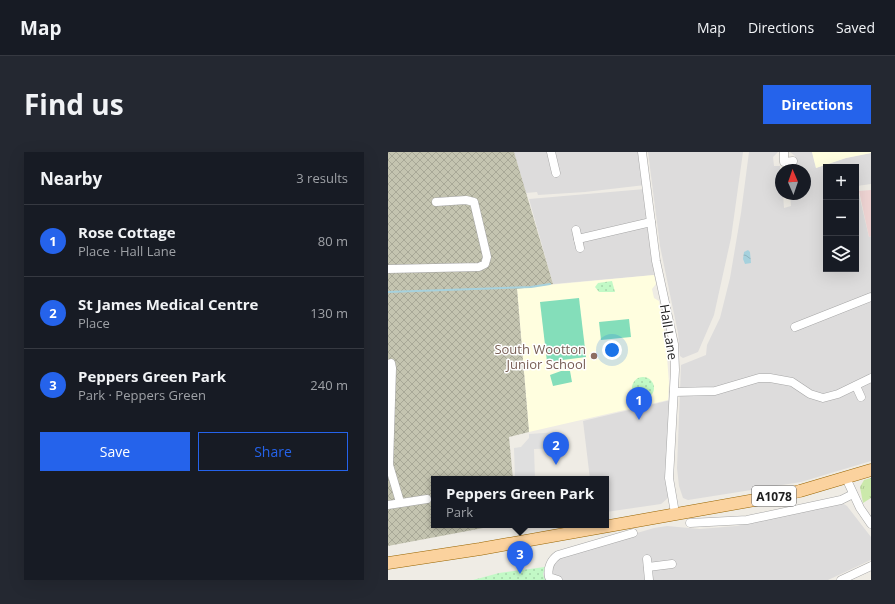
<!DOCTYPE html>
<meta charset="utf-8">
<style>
:root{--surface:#171b24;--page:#242831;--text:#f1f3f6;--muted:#9ea1a6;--line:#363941;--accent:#2563eb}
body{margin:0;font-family:"Open Sans",sans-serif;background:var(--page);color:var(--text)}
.controls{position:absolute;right:12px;top:12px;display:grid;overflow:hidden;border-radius:0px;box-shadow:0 4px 16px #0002}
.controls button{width:36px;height:36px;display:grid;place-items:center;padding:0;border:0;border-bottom:1px solid var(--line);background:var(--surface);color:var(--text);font:20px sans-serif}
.compass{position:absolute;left:387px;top:12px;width:36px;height:36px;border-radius:50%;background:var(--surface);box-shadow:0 4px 16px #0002;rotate:358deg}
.you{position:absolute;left:224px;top:198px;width:14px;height:14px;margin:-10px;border:3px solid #fff;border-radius:50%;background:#1a73e8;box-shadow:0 0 0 6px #1a73e833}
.badge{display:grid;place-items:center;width:26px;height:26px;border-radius:50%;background:var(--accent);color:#fff;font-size:13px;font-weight:700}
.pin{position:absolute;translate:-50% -33px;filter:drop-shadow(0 1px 2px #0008)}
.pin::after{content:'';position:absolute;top:21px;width:14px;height:12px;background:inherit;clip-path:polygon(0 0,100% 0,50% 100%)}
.popup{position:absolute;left:43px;top:324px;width:178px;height:52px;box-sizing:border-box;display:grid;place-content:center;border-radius:0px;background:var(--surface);filter:drop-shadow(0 1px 3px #0005);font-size:13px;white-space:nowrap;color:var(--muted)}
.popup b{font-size:15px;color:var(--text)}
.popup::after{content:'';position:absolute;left:50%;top:100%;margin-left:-8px;border:8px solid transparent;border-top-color:var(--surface)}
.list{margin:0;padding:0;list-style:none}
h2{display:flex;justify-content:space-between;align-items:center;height:52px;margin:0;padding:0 16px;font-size:17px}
h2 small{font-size:13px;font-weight:400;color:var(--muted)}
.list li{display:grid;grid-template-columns:26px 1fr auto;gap:12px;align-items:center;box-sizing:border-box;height:72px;padding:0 16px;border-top:1px solid var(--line)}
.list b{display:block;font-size:15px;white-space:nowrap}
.list p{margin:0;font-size:13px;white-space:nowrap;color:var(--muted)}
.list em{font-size:13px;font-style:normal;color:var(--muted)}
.actions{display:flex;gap:8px;padding:12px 16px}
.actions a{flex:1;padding:9px 0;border:1px solid var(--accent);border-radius:0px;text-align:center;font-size:14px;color:var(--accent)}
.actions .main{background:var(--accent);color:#fff}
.icon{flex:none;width:22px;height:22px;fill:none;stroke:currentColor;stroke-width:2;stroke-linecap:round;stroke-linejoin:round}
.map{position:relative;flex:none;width:483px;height:428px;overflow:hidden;border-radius:0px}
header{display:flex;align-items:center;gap:24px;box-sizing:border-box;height:56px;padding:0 20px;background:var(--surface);border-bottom:1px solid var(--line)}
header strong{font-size:19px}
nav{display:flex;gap:22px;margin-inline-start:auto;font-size:14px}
.intro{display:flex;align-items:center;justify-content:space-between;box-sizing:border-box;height:96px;padding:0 24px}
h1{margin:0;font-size:28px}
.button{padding:10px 18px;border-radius:0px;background:var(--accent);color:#fff;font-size:14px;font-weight:700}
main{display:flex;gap:24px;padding:0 24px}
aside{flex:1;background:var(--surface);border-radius:0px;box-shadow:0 4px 16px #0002}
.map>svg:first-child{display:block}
</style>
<header>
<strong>Map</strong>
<nav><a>Map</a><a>Directions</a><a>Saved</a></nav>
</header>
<div class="intro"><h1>Find us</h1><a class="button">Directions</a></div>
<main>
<aside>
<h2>Nearby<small>3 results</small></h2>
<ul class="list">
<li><span class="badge">1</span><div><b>Rose Cottage</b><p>Place · Hall Lane</p></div><em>80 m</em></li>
<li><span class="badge">2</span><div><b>St James Medical Centre</b><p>Place</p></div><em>130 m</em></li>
<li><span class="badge">3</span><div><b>Peppers Green Park</b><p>Park · Peppers Green</p></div><em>240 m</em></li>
</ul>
<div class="actions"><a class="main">Save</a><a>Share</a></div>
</aside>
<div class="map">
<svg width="483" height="428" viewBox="0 0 483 428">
<defs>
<pattern id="construction-cross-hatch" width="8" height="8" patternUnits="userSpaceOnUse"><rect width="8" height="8" fill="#c4c4b0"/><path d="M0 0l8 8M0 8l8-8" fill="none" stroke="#a8a897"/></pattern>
<pattern id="grass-tufts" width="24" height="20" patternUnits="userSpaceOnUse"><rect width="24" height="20" fill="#cbe9ab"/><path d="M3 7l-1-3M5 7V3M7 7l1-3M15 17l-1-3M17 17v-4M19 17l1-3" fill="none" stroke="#aec793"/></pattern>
<pattern id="park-dots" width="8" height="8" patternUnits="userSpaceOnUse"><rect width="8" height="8" fill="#c2f9c6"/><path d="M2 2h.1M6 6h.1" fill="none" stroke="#a6d5aa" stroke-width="1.8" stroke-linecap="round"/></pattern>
<pattern id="water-waves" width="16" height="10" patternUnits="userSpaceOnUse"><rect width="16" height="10" fill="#a6d1dd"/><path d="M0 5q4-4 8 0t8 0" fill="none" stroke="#8eb3bd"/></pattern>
</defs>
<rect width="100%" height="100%" fill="#efece5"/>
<g fill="#dddcdc" fill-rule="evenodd">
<path d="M126 0H252L257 33 197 40 150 43 149 40 138 41Z"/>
<path d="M260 0H355L343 86 326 163 310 200 295 206 292 204 290 181 272 94Z"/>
<path d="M361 0H390L385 5 386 14H392L393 42H395L396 56 403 54 402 42H417V18H404V13L408 12 407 4 402 0H424L428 16 458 6 483 1V32L469 34 481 85 483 84V309L413 330 300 348 295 346 291 334 289 316 293 213 318 203 319 193 332 166 342 126 353 61ZM438 15H468V117H438Z"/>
<path d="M257 37 266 123 165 132 141 47Z"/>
<path d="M283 248 280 346 273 352 218 360V327H202L195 269Z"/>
<path d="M454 351 459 354 483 385V408L440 428H157L156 426 155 419 163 416 173 405 181 401 266 376 279 374 312 377 348 374Z"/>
</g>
<path fill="#f0d5d4" d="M483 38V84L481 85 471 39Z"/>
<g fill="#fffedf">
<path d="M424 0H483V1L458 6 428 16Z"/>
<path d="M266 123 268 132 264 137 266 146 271 149 277 184 275 186 278 192 281 231 280 248 141 280 129 136Z"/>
</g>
<path fill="url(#construction-cross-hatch)" d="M0 0H126L165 132 129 137 141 280 121 285 125 327H46V373H111L0 394Z"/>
<path fill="url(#grass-tufts)" d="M483 326V346L475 351 472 335 476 328Z"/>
<g fill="url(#park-dots)">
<path d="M224 129 227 140H211L207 135 210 131Z"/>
<circle cx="255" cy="236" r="11"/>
<path d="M157 415 155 422 157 428H85L111 421Z"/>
</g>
<g fill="#84deba">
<path d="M191 146 198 205 159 210 152 150Z"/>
<path d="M241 167 243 185 213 188 211 170Z"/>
<path d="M173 219H182L184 230 165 234 162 223Z"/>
</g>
<path fill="#dfdfdf" d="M171 280V296L146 297 147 327H127L126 296 133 295 141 286V282Z"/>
<path fill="url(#water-waves)" d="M360 98 362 100 363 111 357 112 355 107 356 100Z"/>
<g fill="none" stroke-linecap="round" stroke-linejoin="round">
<path stroke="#a6d1dd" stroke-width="2" d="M0 140 143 135 162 132"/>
<g stroke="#a6a6a6" stroke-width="9">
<g id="street">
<path d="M163 0 168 21"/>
<path d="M254 0 268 109 286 192 287 218 281 326 287 361"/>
<path d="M396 0V10L405 9"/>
<path d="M188 78 192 96"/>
<path d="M190 87 263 70"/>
<path d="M0 117 91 115 97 112 99 105 86 50 78 48 48 50"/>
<path d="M407 175 483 145"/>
<path d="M0 212 3 211 4 216 1 313 12 350"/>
<path d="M468 234 473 245"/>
<path d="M286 240 327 239 371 226H382L404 230 422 242 435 246 450 242 483 226"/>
<path d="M458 326 472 356 483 372"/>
<path d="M0 353 39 347"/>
<path d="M302 371 359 368 453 348 465 342"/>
<path d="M259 407 261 428"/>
<path d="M260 415 284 412"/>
<path d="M170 428 161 425C159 416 163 408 170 403L245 381"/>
<path d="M453 428 483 414"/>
</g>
</g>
<g stroke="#986401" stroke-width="13">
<path id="primary" d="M0 411 92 397 378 346 412 339 483 318"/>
</g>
<use href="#street" stroke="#fff" stroke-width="8"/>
<use href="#primary" stroke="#fbd29e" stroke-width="12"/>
</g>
<circle fill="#8d6e63" stroke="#fff" stroke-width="1.5" cx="206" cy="204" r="4"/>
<g text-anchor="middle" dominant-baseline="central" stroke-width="3" stroke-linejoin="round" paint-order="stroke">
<rect fill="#fff" stroke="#626262" stroke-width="1" x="364" y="334" width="44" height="20" rx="3"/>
<g font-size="12" font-weight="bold" fill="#1f1f1f">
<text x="386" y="344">A1078</text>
</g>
<g font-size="13" fill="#1f1f1f" stroke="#fff">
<text transform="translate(281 180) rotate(81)">Hall Lane</text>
</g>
<g font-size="13" fill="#785e54" stroke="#fff" text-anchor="end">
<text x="198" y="197">South Wootton<tspan x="198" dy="15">Junior School</tspan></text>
</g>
</g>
</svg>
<div class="controls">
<button>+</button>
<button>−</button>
<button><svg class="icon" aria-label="layers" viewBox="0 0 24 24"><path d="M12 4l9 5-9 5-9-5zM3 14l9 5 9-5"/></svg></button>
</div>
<svg class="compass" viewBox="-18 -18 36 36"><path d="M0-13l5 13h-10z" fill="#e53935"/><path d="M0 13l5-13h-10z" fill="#9ea1a6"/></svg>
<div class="you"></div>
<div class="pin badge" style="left:251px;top:268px">1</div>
<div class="pin badge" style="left:168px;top:313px">2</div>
<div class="pin badge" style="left:132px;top:422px">3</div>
<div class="popup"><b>Peppers Green Park</b>Park</div>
</div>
</main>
